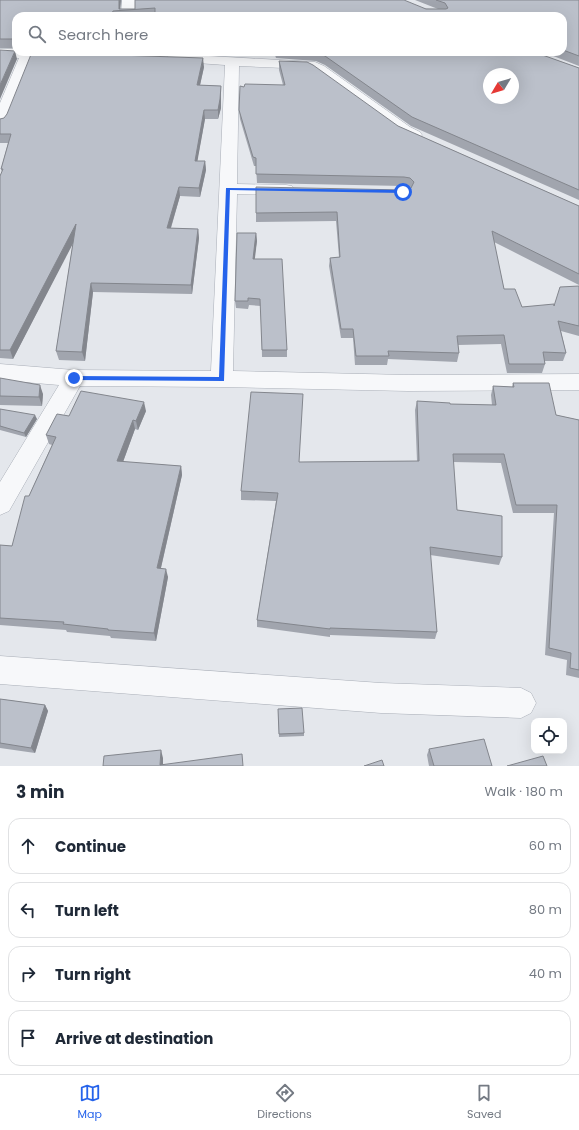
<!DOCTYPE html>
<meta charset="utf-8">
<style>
:root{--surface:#fff;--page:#f2f2f3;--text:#1f2937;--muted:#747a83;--line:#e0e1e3;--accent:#2563eb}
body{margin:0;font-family:Poppins,sans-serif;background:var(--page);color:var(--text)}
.controls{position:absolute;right:12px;bottom:12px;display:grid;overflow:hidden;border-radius:8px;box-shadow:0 4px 16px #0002}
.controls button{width:36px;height:36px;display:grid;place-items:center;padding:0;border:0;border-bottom:1px solid var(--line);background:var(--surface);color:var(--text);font:20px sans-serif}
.compass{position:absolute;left:483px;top:68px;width:36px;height:36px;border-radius:50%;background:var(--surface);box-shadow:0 4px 16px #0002;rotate:232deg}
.stop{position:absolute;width:12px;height:12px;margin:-9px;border:3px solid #2563eb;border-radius:50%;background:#fff}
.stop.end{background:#2563eb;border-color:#fff;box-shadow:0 1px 4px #0008}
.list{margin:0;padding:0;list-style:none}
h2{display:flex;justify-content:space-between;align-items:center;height:52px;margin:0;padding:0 16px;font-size:17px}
h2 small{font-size:13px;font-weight:400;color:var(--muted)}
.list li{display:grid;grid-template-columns:26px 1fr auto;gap:12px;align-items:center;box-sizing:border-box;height:56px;margin:0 8px 8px;padding:0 8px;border:1px solid var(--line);border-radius:12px}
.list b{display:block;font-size:15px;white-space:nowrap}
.list em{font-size:13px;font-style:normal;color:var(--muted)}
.icon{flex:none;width:22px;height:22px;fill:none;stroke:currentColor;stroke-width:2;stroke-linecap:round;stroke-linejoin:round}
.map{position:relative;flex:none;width:579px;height:766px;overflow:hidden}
.search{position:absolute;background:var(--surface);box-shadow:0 4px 16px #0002;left:12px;right:12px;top:12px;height:44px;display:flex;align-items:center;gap:10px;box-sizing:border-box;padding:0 14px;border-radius:12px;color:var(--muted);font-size:15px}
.sheet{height:308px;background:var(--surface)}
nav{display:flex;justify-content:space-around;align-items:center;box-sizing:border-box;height:56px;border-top:1px solid var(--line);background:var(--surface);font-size:11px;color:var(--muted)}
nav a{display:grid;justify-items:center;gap:2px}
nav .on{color:var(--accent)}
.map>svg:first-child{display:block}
</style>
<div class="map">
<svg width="579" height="766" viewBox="0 0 579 766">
<rect width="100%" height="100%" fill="#e4e7ec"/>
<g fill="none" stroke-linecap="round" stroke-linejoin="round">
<g stroke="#a9aeb7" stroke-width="1">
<g id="minor">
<path d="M122 0H136L135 16H121Z"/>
<path d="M0 49H16V52H65L67 55 65 58 60 59 33 58 8 122 6 125 0 127V103L19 58 0 57Z"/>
<path d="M174 54 315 62 324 66 410 127 420 132 422 135 420 138 414 140 398 133 314 72 307 69 239 66 237 184 286 185 292 186 295 190 292 194 286 195 237 194 233 371 408 375 579 374V390L408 391 222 387 80 386 9 511 0 515V482L59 385 0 380V364L74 370 211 371 225 65 169 61 167 58 169 55Z"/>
<path d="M0 656 381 683 521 688 531 693 536 703 531 713 521 718 381 713 0 684Z"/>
</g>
</g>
<use href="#minor" fill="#f7f8fa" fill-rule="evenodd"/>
</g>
<g fill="#a1a5ae">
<path d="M0 0H121L120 9H135V0L438 9 415 0H579V66L543 52H563V16H16V48H0Z"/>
<path d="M159 52H207V55L159 53Z"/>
<path d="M220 52H234L233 56 221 55Z"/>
<path d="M274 52H533L579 68V200L411 126 325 65 316 61 276 58Z"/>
<path d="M279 61 398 126 579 206V285L494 242 504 289 522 307 554 305 579 286V336L561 331 566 353 563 361H545V364L542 373H507L501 344 458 345 459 353 457 362 388 359 387 365H355L353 338H341L329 266 330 258 339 257 336 221 256 222V213L411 188 409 187 403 186 257 183 256 166H254L240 119 239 110 244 87 283 85 279 70Z"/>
<path d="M204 67 200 85 221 86V108L218 119H205L197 161H205L206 170 200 197 180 196 171 228 198 229 199 238 192 294 93 292 85 361 59 360 56 351 73 242 13 359 0 358V176L2 172 1 169 8 143H0V119Z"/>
<path d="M256 233 257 241 254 259 287 350V357H262L261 306 249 305 248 309 236 308 235 301Z"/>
<path d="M0 378 43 394 42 406 0 405Z"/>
<path d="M513 383 556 415 579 420V678L566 675 567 660 545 655 554 513H513L501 463 453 462 457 510 502 557 499 565 430 555 437 632 435 639 330 635V637L257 627V620L276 501 241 500V491L300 462 417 461 415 410 417 401 450 404 492 405 491 395 493 386 512 387Z"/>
<path d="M0 409 37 419 26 437 0 430Z"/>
<path d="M146 411 138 430 135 429 123 462 181 466 182 475 161 568 168 577 156 641 111 638 110 636 67 632 66 630 0 625V545L12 546 29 496 52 445 49 444 46 435 69 416Z"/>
<path d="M0 699 45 705 48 711 35 753 0 748Z"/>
<path d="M278 709 304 733V736L279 737Z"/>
<path d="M429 749 492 766H429L427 755Z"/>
</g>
<g fill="#83868d">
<path d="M119 0H121L120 10H119Z"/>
<path d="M15 51 17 59 0 99V85Z"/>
<path d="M203 58 204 67 198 94 197 85Z"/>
<path d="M221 86V108L218 119V110Z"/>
<path d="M204 110 205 119 196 169 195 161Z"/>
<path d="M205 161 206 170 200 197 199 188Z"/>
<path d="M179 187 180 196 168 237 167 228Z"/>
<path d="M76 224 79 232 13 359 10 350Z"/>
<path d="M198 229 199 238 192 294 191 285Z"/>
<path d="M256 233 257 241 254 266 253 259Z"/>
<path d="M91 283 93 292 85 361 82 352Z"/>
<path d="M40 385 43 394 42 406 39 397Z"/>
<path d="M144 402 146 411 138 430 136 421Z"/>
<path d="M35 415 37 419 26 437 24 433Z"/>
<path d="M133 420 135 429 120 470 117 461Z"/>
<path d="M181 466 182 475 159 576 157 568Z"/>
<path d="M166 569 168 577 156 641 154 633Z"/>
<path d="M45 705 48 711 35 753 31 748Z"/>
<path d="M161 750 163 758V766L160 765Z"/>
</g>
<g fill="#bbc0ca" stroke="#83868d" fill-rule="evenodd">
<path d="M0 0H119V9H135V0H404L426 9H446L448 8 445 3 436 0H579V56L563 50V16H155V8L113 11 111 16H16V42H15L14 39H0Z"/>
<path d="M0 50 15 51 0 85Z"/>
<path d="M32 52 203 58 197 85 221 86 220 99 218 110H204L195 161H205L199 188 179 187 167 228 198 229 191 285 91 283 82 352 56 351 76 224 10 350H0V176L3 169H1L11 134H0V119L4 118 7 114Z"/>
<path d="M312 52H534L579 68V190L412 117 325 56 316 52ZM489 74H513V98H489Z"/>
<path d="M279 61 307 62 313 65 398 126 579 206V274L492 231 504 289H515L522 307 554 304V306L560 287 579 286V326L558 321 566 353 543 352 545 364H509L504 335 457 336 459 353 388 351 389 356H356L353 329H341L330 258 340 257 337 212 256 213V187L404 190 411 188 414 182 410 178 404 177 256 174V158L253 157 239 110 240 86 244 87 245 84 285 85Z"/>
<path d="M237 233H256L253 259H282L287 350H262L260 299 248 298V301H235Z"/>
<path d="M0 378 40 385 39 397 0 396Z"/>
<path d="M513 383H549L556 415 579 420V670L570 668 571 653 549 648 557 505H516L504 454H453L457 510 502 516V557L430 547 437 632 330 628V629L257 620 278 493 241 491 251 392 303 394 299 462 419 461 417 401 450 403V404L496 405 493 386 514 387Z"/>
<path d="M81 391 144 402 136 421 133 420 117 461 181 466 157 568 166 569 154 633 108 630V629L63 624 64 622 0 618V545L12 546 25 496H29L56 437 46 435 57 414 69 416Z"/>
<path d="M0 409 35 415 24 433 0 426Z"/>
<path d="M0 699 45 705 31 748 0 743Z"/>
<path d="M302 708 304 733 279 734 278 709Z"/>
<path d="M484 739 492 766H434L429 749Z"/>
<path d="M161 750 160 765 242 754 243 766H103L104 756Z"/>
<path d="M543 756 547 766H507Z"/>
<path d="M382 760 384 766H364Z"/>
</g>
<path fill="#2563eb" d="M226 188 403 190 406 192 403 193 230 190 224 381 71 380 70 378 74 376 219 377Z"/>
</svg>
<div class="controls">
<button><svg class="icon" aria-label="locate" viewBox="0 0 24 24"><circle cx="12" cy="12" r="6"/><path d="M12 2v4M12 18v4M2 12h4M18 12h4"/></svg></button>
</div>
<svg class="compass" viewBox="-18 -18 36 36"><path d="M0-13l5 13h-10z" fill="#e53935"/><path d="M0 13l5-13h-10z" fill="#747a83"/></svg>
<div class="stop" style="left:403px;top:192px"></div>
<div class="stop end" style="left:74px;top:378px"></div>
<div class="search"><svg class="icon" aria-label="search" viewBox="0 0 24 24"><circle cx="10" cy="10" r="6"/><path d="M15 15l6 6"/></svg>Search here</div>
</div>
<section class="sheet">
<h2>3 min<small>Walk · 180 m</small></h2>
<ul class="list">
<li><svg class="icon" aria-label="ahead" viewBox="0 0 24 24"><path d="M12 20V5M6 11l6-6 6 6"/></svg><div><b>Continue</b></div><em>60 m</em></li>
<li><svg class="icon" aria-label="left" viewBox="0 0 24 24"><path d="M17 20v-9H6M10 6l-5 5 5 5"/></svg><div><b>Turn left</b></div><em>80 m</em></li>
<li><svg class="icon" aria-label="right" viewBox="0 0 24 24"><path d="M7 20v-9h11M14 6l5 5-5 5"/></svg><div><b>Turn right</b></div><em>40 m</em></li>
<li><svg class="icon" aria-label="arrive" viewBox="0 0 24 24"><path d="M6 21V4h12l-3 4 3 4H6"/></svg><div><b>Arrive at destination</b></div></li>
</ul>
</section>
<nav>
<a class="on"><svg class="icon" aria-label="map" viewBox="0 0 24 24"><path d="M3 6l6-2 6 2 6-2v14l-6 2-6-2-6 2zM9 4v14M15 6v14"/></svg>Map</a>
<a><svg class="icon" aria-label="directions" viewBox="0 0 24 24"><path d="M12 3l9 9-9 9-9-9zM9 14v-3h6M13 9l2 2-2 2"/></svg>Directions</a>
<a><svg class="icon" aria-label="saved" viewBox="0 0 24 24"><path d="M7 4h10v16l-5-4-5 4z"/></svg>Saved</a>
</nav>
